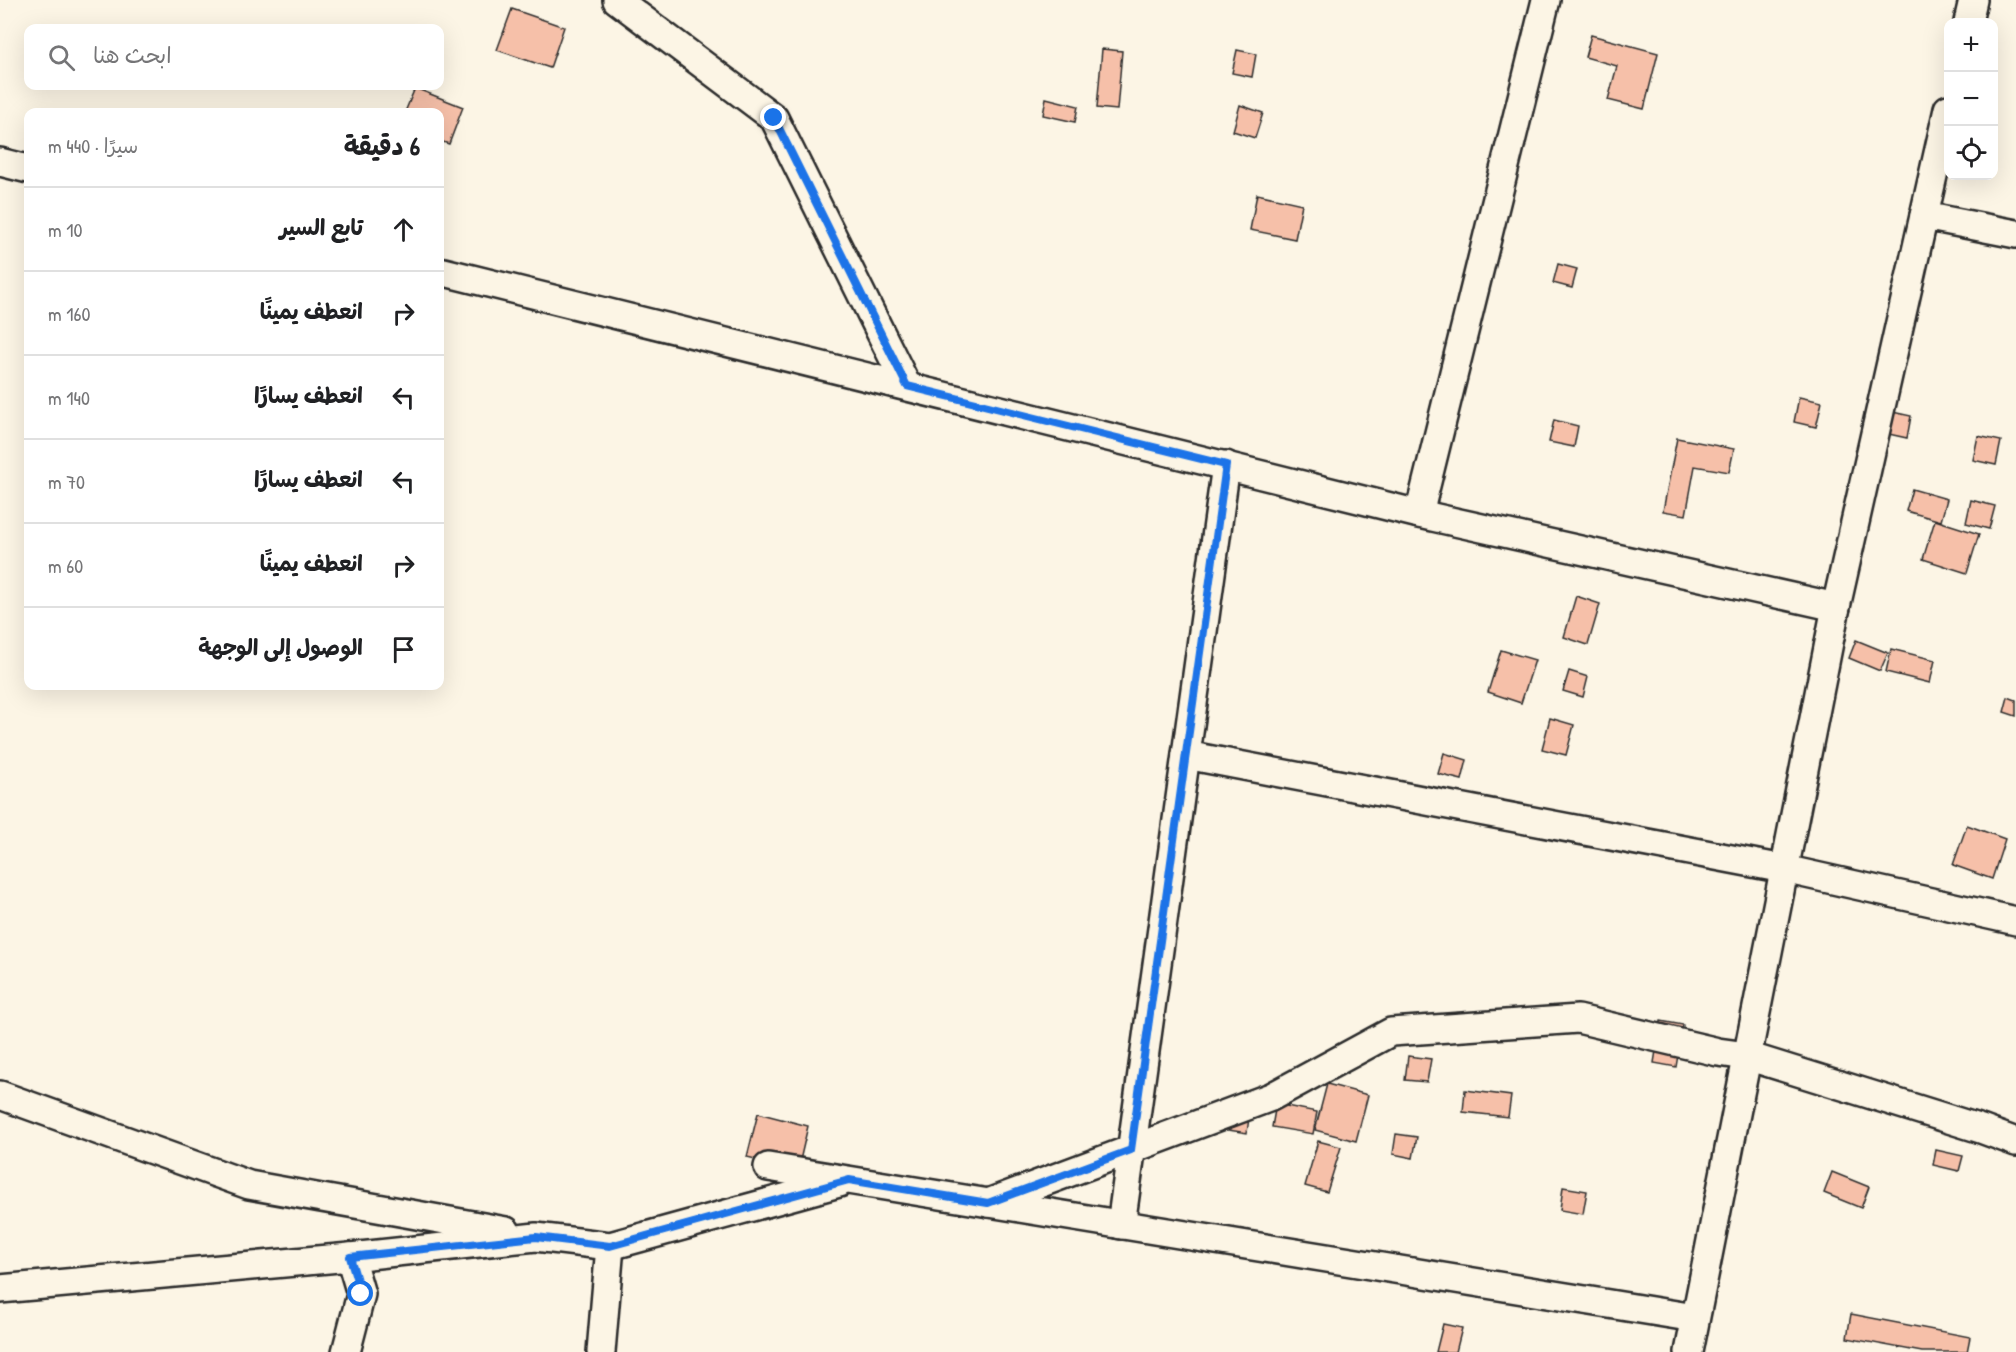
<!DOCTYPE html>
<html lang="ar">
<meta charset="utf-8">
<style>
:root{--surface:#fff;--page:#f6f6f6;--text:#202124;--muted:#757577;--line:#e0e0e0}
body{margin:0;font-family:"Patrick Hand","Playpen Sans Arabic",sans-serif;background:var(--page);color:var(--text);direction:rtl}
.controls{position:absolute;right:18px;top:18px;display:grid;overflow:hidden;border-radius:12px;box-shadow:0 6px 24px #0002}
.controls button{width:54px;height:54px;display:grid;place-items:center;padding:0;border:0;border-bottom:2px solid var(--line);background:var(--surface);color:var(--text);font:30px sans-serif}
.stop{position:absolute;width:18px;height:18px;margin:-14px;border:4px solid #1a73e8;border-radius:50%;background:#fff}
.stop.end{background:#1a73e8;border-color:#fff;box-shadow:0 2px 6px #0008}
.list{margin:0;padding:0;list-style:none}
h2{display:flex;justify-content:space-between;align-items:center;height:78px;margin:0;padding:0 24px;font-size:26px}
h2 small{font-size:20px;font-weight:400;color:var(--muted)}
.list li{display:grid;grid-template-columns:39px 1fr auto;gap:18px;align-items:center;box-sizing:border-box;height:84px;padding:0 24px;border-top:2px solid var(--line)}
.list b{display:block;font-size:22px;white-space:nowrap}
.list em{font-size:20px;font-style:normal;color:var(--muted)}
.icon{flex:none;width:33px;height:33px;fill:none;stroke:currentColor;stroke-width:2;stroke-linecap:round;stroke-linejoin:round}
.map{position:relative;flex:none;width:2016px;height:1352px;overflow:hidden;direction:ltr}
.search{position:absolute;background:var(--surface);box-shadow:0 6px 24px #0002;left:24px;top:24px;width:420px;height:66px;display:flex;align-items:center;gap:15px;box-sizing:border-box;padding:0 21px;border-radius:12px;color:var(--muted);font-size:22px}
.panel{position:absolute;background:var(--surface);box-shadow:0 6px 24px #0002;left:24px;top:108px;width:420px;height:582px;border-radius:12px;direction:rtl}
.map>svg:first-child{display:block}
</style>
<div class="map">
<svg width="2016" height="1352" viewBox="0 0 2016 1352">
<rect width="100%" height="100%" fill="#fcf5e5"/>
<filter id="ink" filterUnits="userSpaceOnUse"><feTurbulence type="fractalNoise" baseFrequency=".0167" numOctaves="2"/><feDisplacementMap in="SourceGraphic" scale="12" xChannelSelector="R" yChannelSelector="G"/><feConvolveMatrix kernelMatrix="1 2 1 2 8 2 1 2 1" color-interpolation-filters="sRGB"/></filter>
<g filter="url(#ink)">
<g fill="#f6c0a9" stroke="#2b2b2b" stroke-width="1.5">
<path d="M512 9 564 27 550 68 497 50Z"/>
<path d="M1591 35 1658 53 1644 109 1608 100 1617 66 1585 57Z"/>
<path d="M1102 49 1122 51 1117 110 1097 108Z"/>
<path d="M1237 50 1256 54 1252 77 1232 73Z"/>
<path d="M415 88 463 107 449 144 440 141V112H405Z"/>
<path d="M1046 98 1078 106 1075 122 1043 115Z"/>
<path d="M1240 105 1263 113 1255 138 1233 131Z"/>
<path d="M1257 194 1302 204 1295 239 1250 230Z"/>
<path d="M1558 264 1577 269 1572 288 1553 283Z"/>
<path d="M1799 397 1822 402 1816 427 1794 422Z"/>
<path d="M1888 411 1911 416 1907 438 1884 433Z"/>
<path d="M1554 420 1578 426 1574 447 1549 442Z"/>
<path d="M1978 436 2001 441 1996 465 1973 460Z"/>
<path d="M1677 438 1734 449 1729 472 1695 466 1686 515 1663 511Z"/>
<path d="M1912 489 1947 499 1941 521 1906 511Z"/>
<path d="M1971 500 1995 506 1989 529 1966 523Z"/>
<path d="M1935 520 1979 534 1967 573 1923 559Z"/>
<path d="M1576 596 1600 604 1588 645 1564 637Z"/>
<path d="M1856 640 1888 653 1880 671 1849 658Z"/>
<path d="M1891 649 1935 660 1930 683 1886 672Z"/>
<path d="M1501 650 1535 660 1521 703 1488 692Z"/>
<path d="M1569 671 1588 677 1583 697 1563 691Z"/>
<path d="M2008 697 2016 700V716L2004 712Z"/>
<path d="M1550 718 1574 725 1566 755 1542 749Z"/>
<path d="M1444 753 1467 760 1462 780 1438 774Z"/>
<path d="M1967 825 2005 839 1992 879 1953 865Z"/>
<path d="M1661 1021 1683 1025 1676 1067 1654 1063Z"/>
<path d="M1408 1056 1431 1059 1427 1082 1405 1080Z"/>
<path d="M1327 1084 1368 1095 1356 1141 1315 1130Z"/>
<path d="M1465 1090 1511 1096 1508 1117 1463 1112Z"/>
<path d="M1276 1104 1317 1112 1313 1134 1272 1127Z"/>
<path d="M1250 1110 1247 1133 1216 1128Z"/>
<path d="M758 1113 808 1126 798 1169 747 1157Z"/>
<path d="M1396 1134 1417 1137 1413 1158 1393 1154Z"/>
<path d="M1318 1141 1341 1147 1327 1192 1305 1186Z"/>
<path d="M1936 1150 1963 1156 1959 1171 1933 1165Z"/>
<path d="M1832 1172 1869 1187 1861 1208 1824 1193Z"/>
<path d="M1563 1187 1587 1191 1583 1214 1560 1210Z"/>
<path d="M1851 1314 1970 1337 1967 1352H1922L1847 1338Z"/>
<path d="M1443 1324 1462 1328 1456 1352H1436Z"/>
</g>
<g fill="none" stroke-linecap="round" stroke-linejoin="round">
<g stroke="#2b2b2b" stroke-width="32">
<g id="street">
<path d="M617 0 774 118 907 386"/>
<path d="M1968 22 1973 0"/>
<path d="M0 162 28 169"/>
<path d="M1924 216 2016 234"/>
<path d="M440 271 1419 514 1836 607"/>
<path d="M1419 514 1546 0"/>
<path d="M1186 755 1784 869 2016 921"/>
<path d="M0 1095 249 1185 506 1231"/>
<path d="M768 1167 1695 1318"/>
<path d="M988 1203 1271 1097 1391 1032 1578 1019 1718 1052 1747 1056 1981 1129 2016 1142"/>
<path d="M1121 1225 1226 465"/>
<path d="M0 1289 350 1257 536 1237 610 1246 839 1183"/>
<path d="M346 1352 361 1294 350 1257"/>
<path d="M601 1352 610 1246"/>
<path d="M1689 1352 1836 607 1948 109"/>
</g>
</g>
<use href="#street" stroke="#fcf5e5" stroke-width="27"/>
</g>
</g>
<g fill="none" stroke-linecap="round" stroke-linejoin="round" filter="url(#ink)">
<path stroke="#1a73e8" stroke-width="8" d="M361 1294 350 1257 536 1237 610 1246 849 1180 988 1203 1131 1150 1226 465 907 386 774 118"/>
</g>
</svg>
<div class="controls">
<button>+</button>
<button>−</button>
<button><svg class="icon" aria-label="locate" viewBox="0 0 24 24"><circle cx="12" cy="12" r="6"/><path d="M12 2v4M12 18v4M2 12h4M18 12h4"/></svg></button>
</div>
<div class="stop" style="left:361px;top:1294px"></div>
<div class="stop end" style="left:774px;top:118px"></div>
<div class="search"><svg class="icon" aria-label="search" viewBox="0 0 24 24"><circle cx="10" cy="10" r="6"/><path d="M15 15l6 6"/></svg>ابحث هنا</div>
<section class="panel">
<h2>6 دقيقة<small>سيرًا · 440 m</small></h2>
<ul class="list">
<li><svg class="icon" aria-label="ahead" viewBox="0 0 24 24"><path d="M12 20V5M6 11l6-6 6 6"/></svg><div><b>تابع السير</b></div><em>10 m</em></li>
<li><svg class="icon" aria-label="right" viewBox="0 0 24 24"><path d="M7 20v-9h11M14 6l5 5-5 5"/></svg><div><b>انعطف يمينًا</b></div><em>160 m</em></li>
<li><svg class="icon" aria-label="left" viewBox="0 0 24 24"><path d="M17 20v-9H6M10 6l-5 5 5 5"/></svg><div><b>انعطف يسارًا</b></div><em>140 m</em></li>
<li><svg class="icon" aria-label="left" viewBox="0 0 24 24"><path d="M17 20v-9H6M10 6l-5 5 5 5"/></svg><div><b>انعطف يسارًا</b></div><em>70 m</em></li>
<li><svg class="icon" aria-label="right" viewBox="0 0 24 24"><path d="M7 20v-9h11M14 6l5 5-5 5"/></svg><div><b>انعطف يمينًا</b></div><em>60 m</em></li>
<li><svg class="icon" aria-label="arrive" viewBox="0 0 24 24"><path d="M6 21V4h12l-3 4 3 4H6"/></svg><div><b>الوصول إلى الوجهة</b></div></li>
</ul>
</section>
</div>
